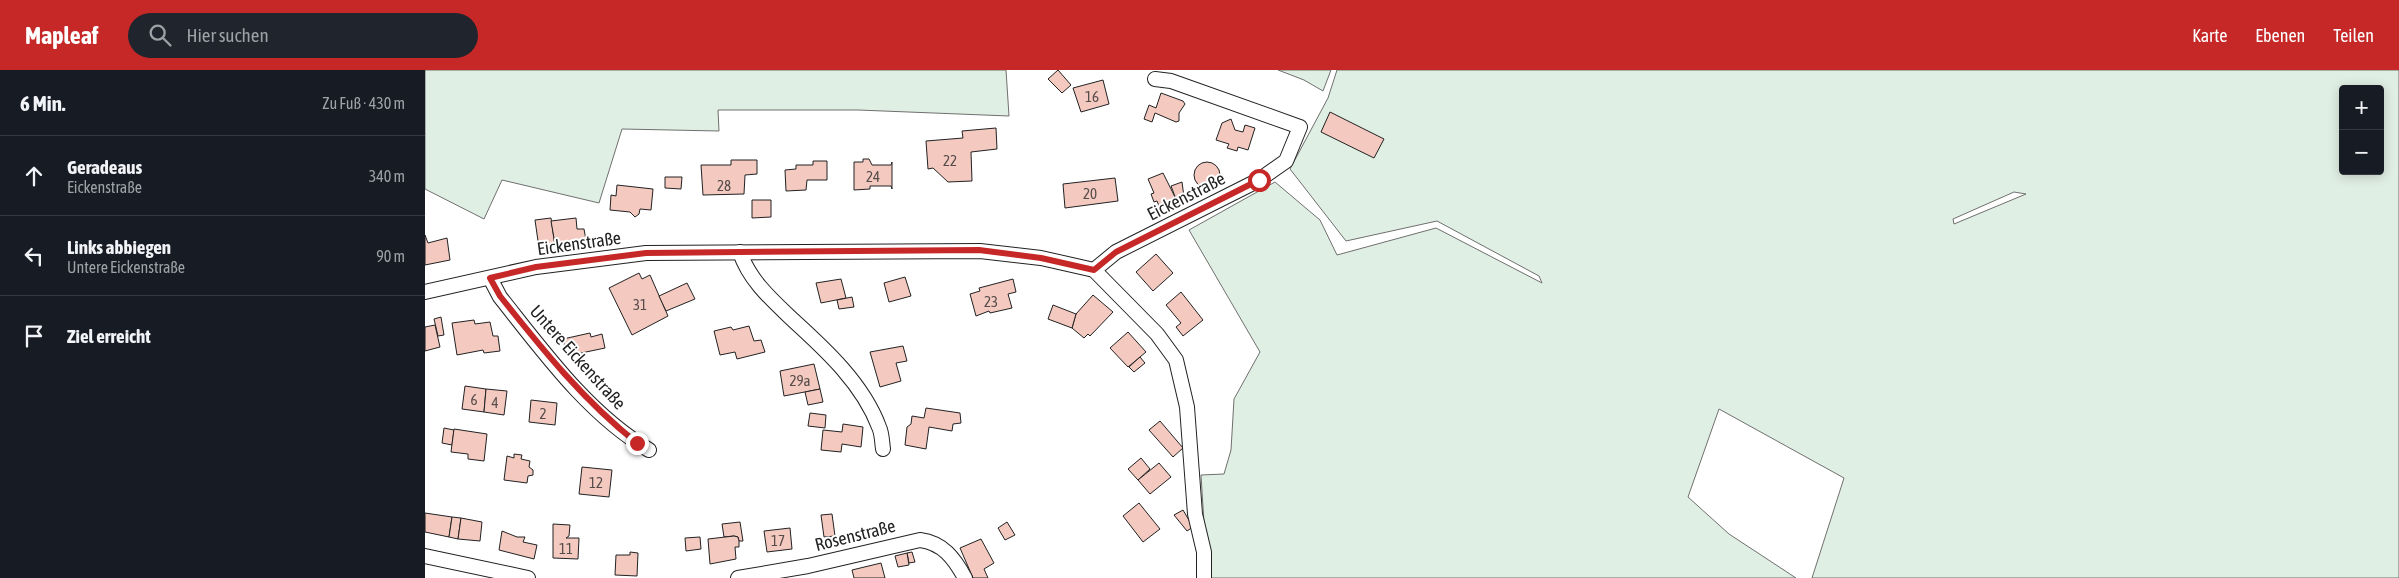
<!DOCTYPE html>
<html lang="de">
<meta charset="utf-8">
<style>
:root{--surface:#171b24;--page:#20242c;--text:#f1f3f6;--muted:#9ea1a6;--line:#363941;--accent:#c62828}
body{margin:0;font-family:"Asap Condensed",sans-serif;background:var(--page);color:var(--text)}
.controls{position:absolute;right:15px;top:15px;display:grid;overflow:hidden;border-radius:5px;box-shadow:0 2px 12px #0003}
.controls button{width:45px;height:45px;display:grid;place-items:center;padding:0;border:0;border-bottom:1px solid var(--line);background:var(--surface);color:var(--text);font:25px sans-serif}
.stop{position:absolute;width:15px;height:15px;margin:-11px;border:4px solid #c62828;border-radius:50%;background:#fff}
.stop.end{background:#c62828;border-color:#fff;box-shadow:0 1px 5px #0008}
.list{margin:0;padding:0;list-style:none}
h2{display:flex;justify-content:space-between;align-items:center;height:65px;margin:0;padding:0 20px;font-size:21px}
h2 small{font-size:16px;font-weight:400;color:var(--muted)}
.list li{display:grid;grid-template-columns:32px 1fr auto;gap:15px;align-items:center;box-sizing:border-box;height:80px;padding:0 20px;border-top:1px solid var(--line)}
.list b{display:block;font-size:19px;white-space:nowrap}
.list p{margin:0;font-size:16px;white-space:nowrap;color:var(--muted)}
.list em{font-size:16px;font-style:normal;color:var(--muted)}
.icon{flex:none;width:28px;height:28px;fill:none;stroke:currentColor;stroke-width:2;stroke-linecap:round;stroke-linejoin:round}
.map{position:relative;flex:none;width:1974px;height:508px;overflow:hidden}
header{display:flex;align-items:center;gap:30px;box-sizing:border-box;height:70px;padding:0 25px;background:var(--accent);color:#fff}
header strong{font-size:24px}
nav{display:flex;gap:28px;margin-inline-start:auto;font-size:18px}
.search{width:350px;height:45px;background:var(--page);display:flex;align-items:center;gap:12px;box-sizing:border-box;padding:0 18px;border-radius:28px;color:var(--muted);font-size:19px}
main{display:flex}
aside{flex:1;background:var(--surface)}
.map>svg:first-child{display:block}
</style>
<header>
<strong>Mapleaf</strong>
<div class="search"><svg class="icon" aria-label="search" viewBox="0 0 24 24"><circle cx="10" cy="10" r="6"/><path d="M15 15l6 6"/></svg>Hier suchen</div>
<nav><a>Karte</a><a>Ebenen</a><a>Teilen</a></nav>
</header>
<main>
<aside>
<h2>6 Min.<small>Zu Fuß · 430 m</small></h2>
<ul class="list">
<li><svg class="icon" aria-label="ahead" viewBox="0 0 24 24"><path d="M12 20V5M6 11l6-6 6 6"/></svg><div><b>Geradeaus</b><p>Eickenstraße</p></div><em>340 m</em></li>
<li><svg class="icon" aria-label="left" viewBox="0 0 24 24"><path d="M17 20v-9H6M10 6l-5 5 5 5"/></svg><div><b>Links abbiegen</b><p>Untere Eickenstraße</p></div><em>90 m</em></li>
<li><svg class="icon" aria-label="arrive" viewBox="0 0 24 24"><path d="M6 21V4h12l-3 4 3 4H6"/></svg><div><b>Ziel erreicht</b></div></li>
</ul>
</aside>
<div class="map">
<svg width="1974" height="508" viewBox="0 0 1974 508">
<rect width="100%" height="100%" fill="#fff"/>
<g fill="#e0efe3" stroke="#6f6f6f" fill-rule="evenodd">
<path d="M0 0H581L584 46 433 40H293L294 61 197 59 174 133 77 110 59 149 0 119Z"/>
<path d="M853 0H906L898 21 879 10Z"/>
<path d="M912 0H1974V508H1387L1419 408 1294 339 1263 427 1304 464 1371 508H778L781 485 776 405 799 404 806 380 809 329 835 282 764 160 850 112 895 150 912 185 1011 158 1117 213 1114 206 1012 151 921 171 865 99 903 28ZM1918 19H1955V101H1918ZM1589 122 1601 124 1529 154 1528 149Z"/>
</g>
<g fill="#f3c9c0" stroke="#222">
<path d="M633 0 646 15 637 23 623 9Z"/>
<path d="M678 10 684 34 656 42 648 18Z"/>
<path d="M736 23 758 31 760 34 754 43V51L751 52 730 43 727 52 719 49 724 35 731 38Z"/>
<path d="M905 42 959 69 949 88 896 62Z"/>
<path d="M806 49 810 60 818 62 820 55 830 58 823 80 813 77 812 81 802 78 804 74 791 70 797 53Z"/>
<path d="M571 58 572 79 546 82 547 111 523 112 508 98 503 99 501 71 538 68 537 61Z"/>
<path d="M438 89H444L447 95H466L467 92V119L466 116H445V119L429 120V92H438Z"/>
<path d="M306 90H332V104L320 105 319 124 278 125 276 95H306Z"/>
<path d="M388 91H402V110H382L381 120 361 121 360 100 371 99V95H388Z"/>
<circle cx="782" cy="105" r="13"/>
<path d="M738 103 751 129 734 136 732 131 729 132 726 124 729 123 723 109Z"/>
<path d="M240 107H257L256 119 240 118Z"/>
<path d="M690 108 693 131 640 138 638 114Z"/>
<path d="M757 112 759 127 751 129 746 116Z"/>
<path d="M192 115 228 119 226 140 215 139 214 144 210 147 205 142 185 140 186 125 191 126Z"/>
<path d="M327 130H346V147L327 148Z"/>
<path d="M126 148 130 176 114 178 110 150Z"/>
<path d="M151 148 152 159H159L161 170 130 174 126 151Z"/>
<path d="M0 165 3 173 22 168 25 190 0 195Z"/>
<path d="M731 184 748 203 728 221 711 202Z"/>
<path d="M214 203 217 209 225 205 243 246 207 265 184 218Z"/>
<path d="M480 207 486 226 464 232 459 213Z"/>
<path d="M416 209 421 228 396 233 391 213Z"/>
<path d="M588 209 591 222 583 224 587 238 565 243 564 241 551 246 545 224 555 221 554 218Z"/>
<path d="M262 213 270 229 241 241 234 226Z"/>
<path d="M756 222 778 250 758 266 751 257 756 253 741 235Z"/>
<path d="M668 225 688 242 665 266 663 264 659 268 647 258 651 244Z"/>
<path d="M427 227 429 237 414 239 412 230Z"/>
<path d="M628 235 651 244 647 258 623 249Z"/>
<path d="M16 247 19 265 13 266 9 249Z"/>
<path d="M49 250 50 254 65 252 68 266H73L75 281 59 283 58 280 32 285 27 253Z"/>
<path d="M10 255 15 277 0 281V257Z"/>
<path d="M324 256 329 271 336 270 340 282 312 289 310 282 295 285 289 261 306 257 308 260Z"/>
<path d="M703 262 721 282 703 297 685 278Z"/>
<path d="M165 263 166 267 177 264 180 278 142 286 138 269Z"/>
<path d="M478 276 482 291 471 293 476 311 455 317 445 282Z"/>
<path d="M715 287 720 293 709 302 704 297Z"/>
<path d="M389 294 395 319 359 326 355 301Z"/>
<path d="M40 316 61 319 59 342 37 339Z"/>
<path d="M61 319 82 321 79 345 59 342Z"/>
<path d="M395 319 398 332 383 335 380 322Z"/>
<path d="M106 330 132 333 130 355 104 352Z"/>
<path d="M501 338 535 343 536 353 528 354 527 361 504 357 501 379 480 375 482 357 486 354 487 346 499 348Z"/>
<path d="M385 343 401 345 400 358 383 356Z"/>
<path d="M735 351 758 378 748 387 724 360Z"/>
<path d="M418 354 438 357 436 377 417 374 416 382 396 380 398 360 417 362Z"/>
<path d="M19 358 29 360 27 375 17 373Z"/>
<path d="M29 359 62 364 59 391 43 389V384L26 382Z"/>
<path d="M89 384 97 385 96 389 105 391 104 397 108 400V405L103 406 102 413 79 410 82 386 89 388Z"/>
<path d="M716 388 725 399 713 410 703 399Z"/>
<path d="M734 393 746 407 725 424 713 410Z"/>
<path d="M157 397 187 400 184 427 154 424Z"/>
<path d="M714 433 735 459 718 472 698 446Z"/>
<path d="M758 440 768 457 762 461 749 445Z"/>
<path d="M0 443 27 447 24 467 0 462Z"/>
<path d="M407 444 410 466 399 467 396 445Z"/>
<path d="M27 447 36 448 33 469 24 467Z"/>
<path d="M36 448 57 452 55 471 33 469Z"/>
<path d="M315 452 318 471H314L313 467 309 466 299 467 297 454Z"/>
<path d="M582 452 590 465 580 470 573 458Z"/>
<path d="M128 454 145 455 144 466 141 468H154L153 489 128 488Z"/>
<path d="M365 458 367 479 342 482 339 461Z"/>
<path d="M77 461 92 467H100L98 472 112 475 109 489 74 480Z"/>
<path d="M309 466 313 467 314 471V477H310L311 489 285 494 283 469Z"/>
<path d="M275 467 276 479 261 481 260 468Z"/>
<path d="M556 469 569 493 559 499 563 508H548L535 478Z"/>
<path d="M205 482 213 483 212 506 190 505 191 485H205Z"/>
<path d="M487 482 490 492 484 493 482 483Z"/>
<path d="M482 483 484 495 473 497 470 486Z"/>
<path d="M456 493 460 508H429L427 500Z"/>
</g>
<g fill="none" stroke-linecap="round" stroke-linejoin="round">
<g stroke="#222" stroke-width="16">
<g id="street">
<path d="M315 182C324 210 347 230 368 250 401 280 438 314 454 357 457 363 457 372 458 379"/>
<path d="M669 200 732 264 751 290 762 337 770 444 779 482V508"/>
<path d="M65 208 75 227C118 281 163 344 224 380"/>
<path d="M0 222 111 197 221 183 555 181 616 188 669 200 691 182 834 110 861 91 875 57 746 11 730 9"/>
<path d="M0 486 103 508"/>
<path d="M313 508 383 496 495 470C518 473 529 488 540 508"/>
</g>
</g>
<use href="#street" stroke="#fff" stroke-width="14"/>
</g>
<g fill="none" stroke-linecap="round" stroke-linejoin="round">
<path stroke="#c62828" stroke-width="6" d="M212 373C159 331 117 279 75 226L65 208 111 197 221 183 315 182 554 180 616 188 669 200 691 182 834 110"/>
</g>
<g text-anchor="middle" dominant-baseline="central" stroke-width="4" stroke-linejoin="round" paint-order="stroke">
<g font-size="15" fill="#564c4a">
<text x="667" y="26">16</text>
<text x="525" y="90">22</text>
<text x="448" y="106">24</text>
<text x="299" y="115">28</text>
<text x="665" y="123">20</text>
<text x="566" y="231">23</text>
<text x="215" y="234">31</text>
<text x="375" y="310">29a</text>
<text x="49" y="329">6</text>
<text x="70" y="332">4</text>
<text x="118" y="343">2</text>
<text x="171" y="412">12</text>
<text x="353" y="470">17</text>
<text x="141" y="478">11</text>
</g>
<g font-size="18" fill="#222" stroke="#fff">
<text transform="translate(761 126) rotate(-27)">Eickenstraße</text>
<text transform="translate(154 173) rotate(-8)">Eickenstraße</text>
<text transform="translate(153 287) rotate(48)">Untere Eickenstraße</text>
<text transform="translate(430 465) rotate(-14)">Rosenstraße</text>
</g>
</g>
</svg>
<div class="controls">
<button>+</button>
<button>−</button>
</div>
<div class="stop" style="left:834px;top:110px"></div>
<div class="stop end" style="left:212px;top:373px"></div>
</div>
</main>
